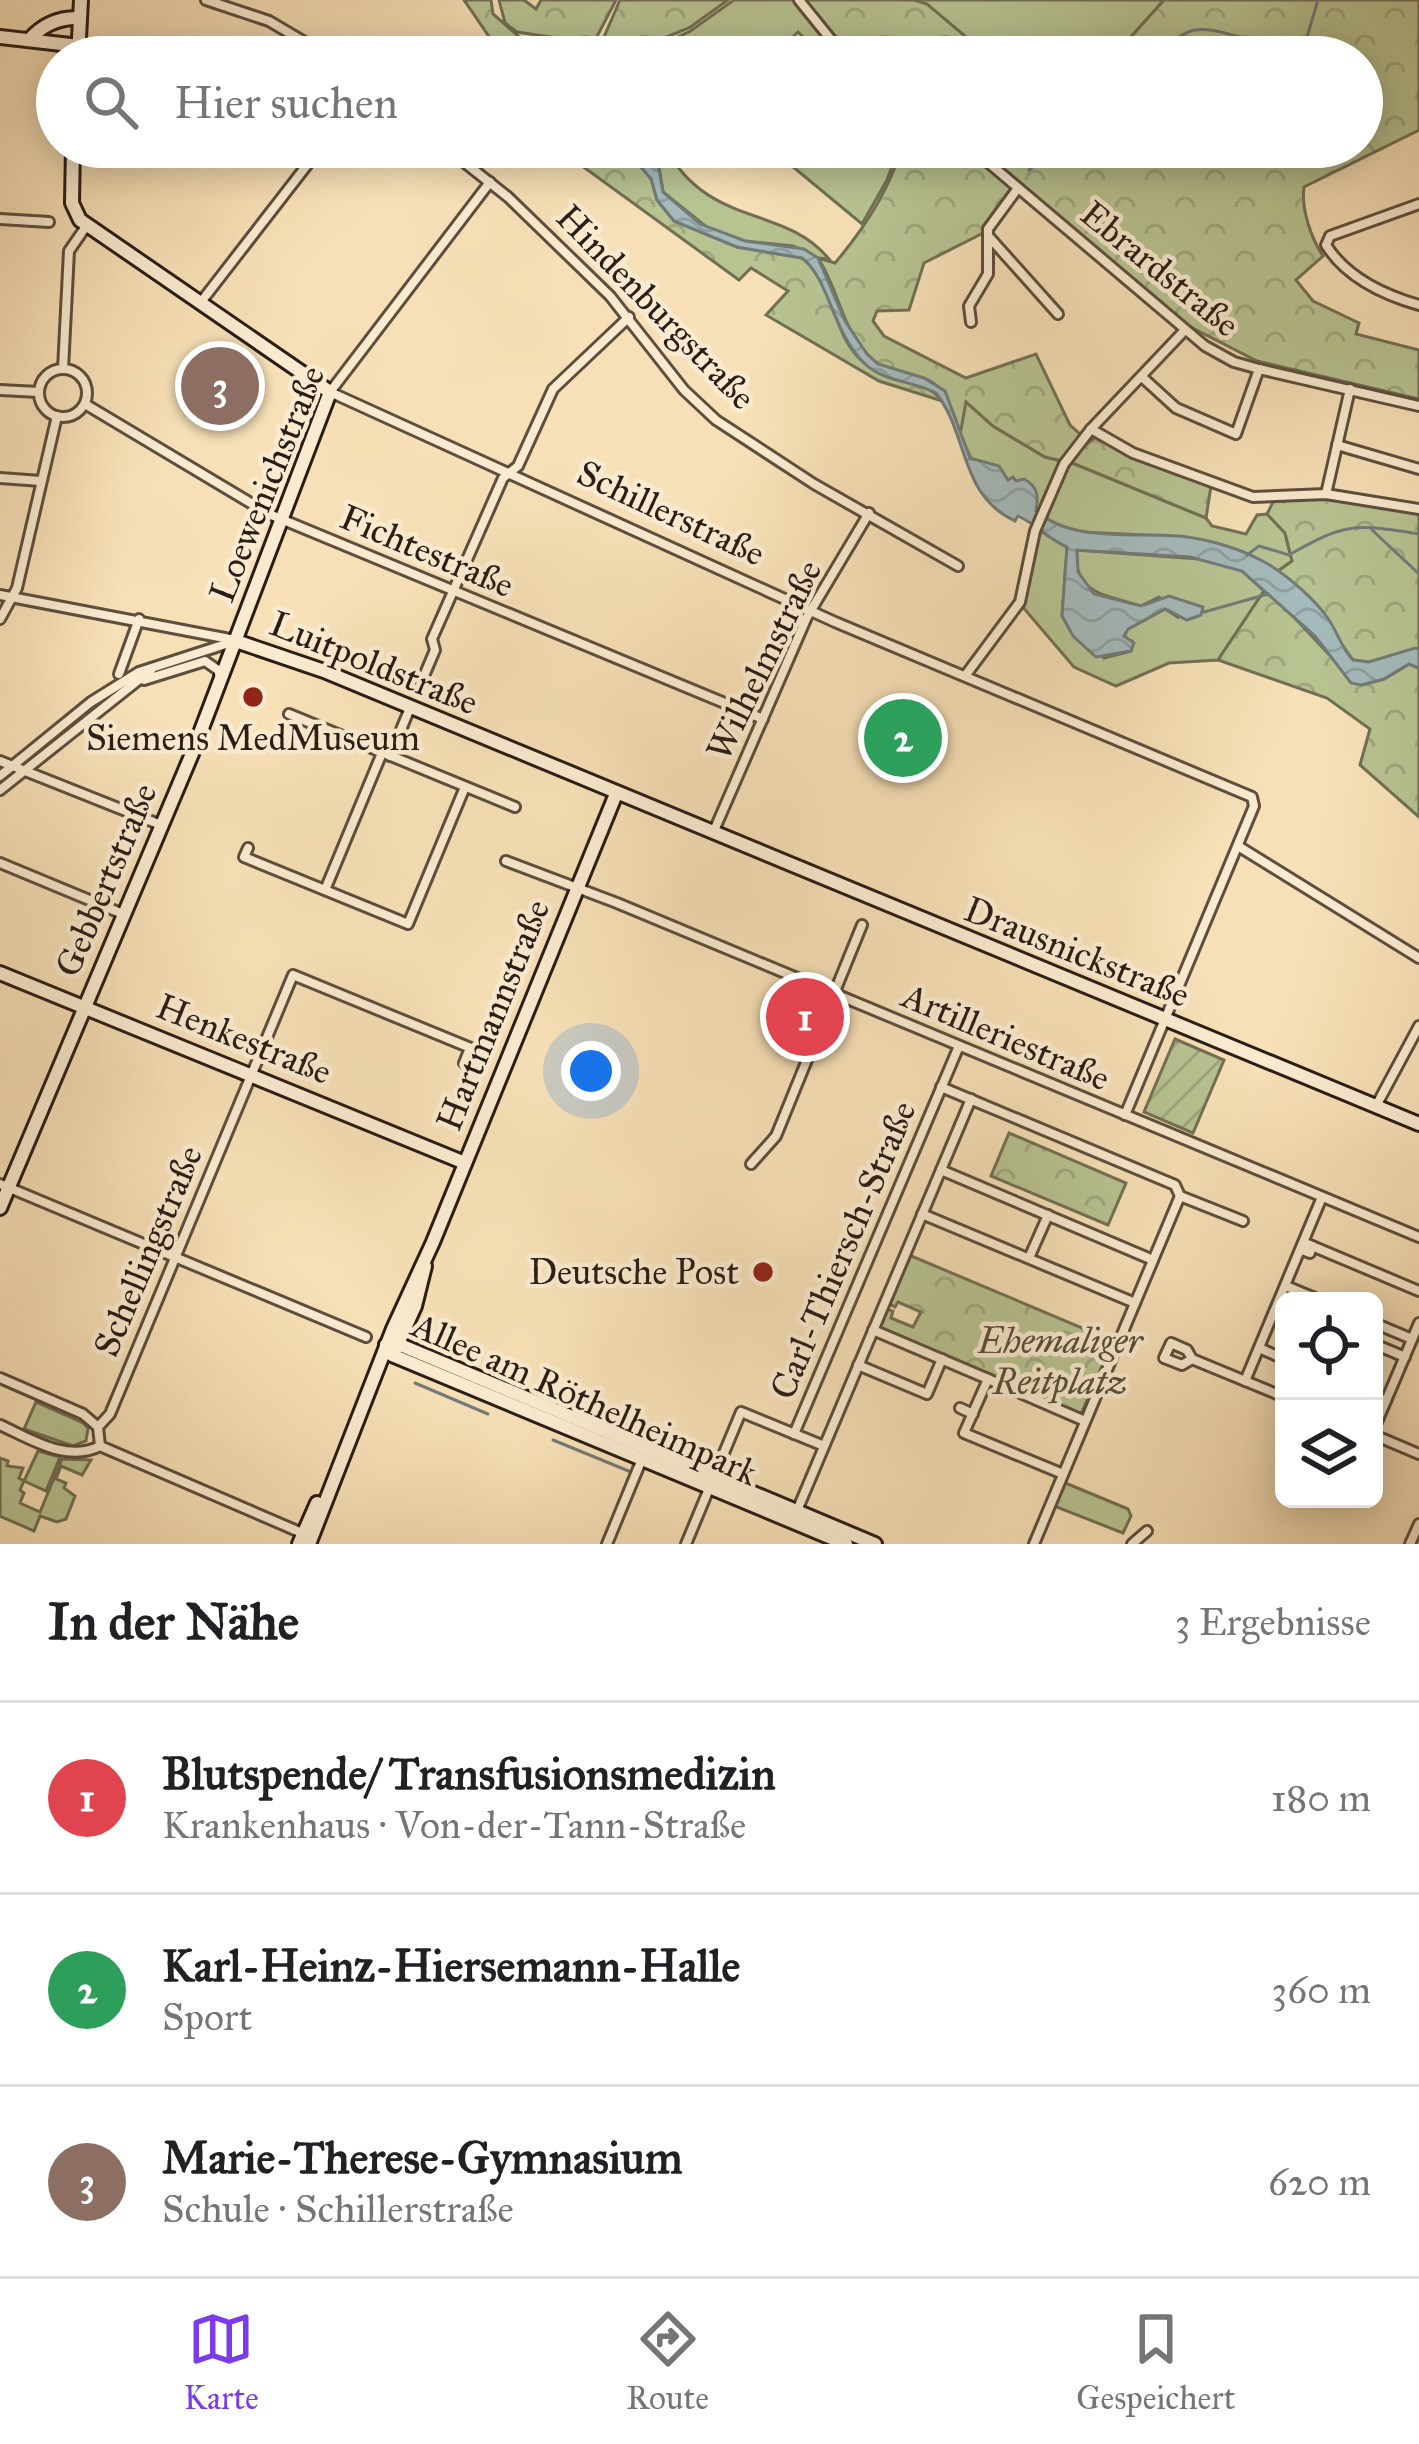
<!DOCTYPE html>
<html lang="de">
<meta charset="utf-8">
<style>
:root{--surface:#fff;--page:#f2f2f2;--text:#202124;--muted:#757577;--line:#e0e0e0;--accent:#7c3aed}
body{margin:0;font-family:"IM FELL Great Primer",serif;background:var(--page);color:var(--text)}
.controls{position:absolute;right:36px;bottom:36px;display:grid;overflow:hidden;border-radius:18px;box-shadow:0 6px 30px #0003}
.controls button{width:108px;height:108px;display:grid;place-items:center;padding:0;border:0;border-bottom:3px solid var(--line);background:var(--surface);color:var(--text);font:60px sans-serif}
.you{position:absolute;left:591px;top:1071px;width:42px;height:42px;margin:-30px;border:9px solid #fff;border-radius:50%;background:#1a73e8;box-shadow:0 0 0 18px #1a73e833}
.badge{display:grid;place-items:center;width:78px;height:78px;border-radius:50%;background:var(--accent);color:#fff;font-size:39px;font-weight:700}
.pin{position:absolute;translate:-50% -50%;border:6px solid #fff;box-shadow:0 3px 12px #0006}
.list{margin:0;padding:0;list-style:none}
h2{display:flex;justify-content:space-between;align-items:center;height:156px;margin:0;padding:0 48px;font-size:51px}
h2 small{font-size:39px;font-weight:400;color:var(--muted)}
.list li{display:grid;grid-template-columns:78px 1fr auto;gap:36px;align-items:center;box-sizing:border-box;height:192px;padding:0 48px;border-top:3px solid var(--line)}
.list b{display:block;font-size:45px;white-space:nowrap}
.list p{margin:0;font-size:39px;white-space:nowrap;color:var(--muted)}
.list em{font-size:39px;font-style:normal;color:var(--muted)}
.icon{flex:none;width:66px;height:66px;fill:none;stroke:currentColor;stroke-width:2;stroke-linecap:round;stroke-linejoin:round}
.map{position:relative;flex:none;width:1419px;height:1544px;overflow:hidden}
.search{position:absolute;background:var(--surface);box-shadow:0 6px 30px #0003;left:36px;right:36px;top:36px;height:132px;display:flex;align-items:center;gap:30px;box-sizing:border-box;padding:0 42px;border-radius:66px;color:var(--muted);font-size:45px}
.sheet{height:732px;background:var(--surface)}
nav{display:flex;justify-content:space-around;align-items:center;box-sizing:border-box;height:168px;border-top:3px solid var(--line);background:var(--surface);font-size:33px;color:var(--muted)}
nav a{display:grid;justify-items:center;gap:6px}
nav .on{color:var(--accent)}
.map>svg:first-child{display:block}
</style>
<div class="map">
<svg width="1419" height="1544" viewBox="0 0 1419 1544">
<defs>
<pattern id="forest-crowns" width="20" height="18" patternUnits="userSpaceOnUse" patternTransform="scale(3)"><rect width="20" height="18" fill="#b8c392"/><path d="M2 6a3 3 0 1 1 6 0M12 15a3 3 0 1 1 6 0" fill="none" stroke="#9ea77d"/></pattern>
<pattern id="garden-furrows" width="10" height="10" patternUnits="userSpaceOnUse" patternTransform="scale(3)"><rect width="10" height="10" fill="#b8c392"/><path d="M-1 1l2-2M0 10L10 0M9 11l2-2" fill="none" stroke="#9ea77d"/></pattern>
<pattern id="water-waves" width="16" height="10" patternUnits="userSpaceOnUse" patternTransform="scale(3)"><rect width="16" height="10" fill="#a4babb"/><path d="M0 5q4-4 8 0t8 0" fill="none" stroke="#8d9fa0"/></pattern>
</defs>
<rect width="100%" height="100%" fill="#f7e0b7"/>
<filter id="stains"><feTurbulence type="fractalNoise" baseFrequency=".00167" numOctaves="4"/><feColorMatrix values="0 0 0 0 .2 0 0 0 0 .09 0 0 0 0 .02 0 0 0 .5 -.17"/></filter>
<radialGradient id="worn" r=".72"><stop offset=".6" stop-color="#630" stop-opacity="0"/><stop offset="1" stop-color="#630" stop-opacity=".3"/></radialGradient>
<g fill="#b8c392" stroke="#717054" stroke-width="3">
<path d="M734 0H795L841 57H823L798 32 772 57H708L695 38 653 57H631L689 32Z"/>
<path d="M907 0H1164L1113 57H972Z"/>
<path d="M665 147C709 229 784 204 829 259L818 258 793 246 745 241 709 229 663 192 659 167Z"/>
<path d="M769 147H899L887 180 862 224Z"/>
<path d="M965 401 993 426 1045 457 1075 464 1206 518 1212 526 1246 534 1257 515 1267 514 1285 533 1292 561 1278 571 1243 552 1185 537 1081 532 1055 525 990 489 977 471 960 435Z"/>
<path d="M1036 528 1067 547 1062 616 1104 658 1131 651 1132 641 1125 639V631L1165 609 1179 618 1159 597 1141 606C1106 594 1074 596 1076 550L1213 560 1242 571 1264 591 1218 660 1169 663 1116 686 1074 667 1021 605 1029 584Z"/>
<path d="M36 1402 83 1423 88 1428 86 1441 73 1446 24 1429Z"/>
<path d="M38 1451 60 1457 46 1491 24 1481 20 1490 24 1493 20 1503 40 1512 62 1459 91 1460 82 1475 61 1466 56 1479 66 1483 64 1488 75 1496 66 1519 57 1522 40 1516 34 1531 0 1516V1458L8 1461 7 1466 23 1468 19 1478 24 1481Z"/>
<path d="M1063 1482 1128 1509 1131 1516 1123 1533 1054 1506Z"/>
</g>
<g fill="url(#forest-crowns)" stroke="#717054" stroke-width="3">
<path d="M464 0H491L493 14 524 41 549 44 577 57H503Z"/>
<path d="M499 0H524L536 9 541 0H616L592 46 609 57H588L557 38 517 32 505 23Z"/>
<path d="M620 0H728L689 28 619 56 601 44Z"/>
<path d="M804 0H914L927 4 990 57H851Z"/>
<path d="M1164 0H1419V130L1304 187C1301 209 1311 238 1323 256L1296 280 1313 301 1359 323 1356 334 1419 350V399L1257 361 1179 321 977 147H1362V57H1113Z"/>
<path d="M556 147H630L635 160 652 179 657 200 674 221 737 247 802 258C832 280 832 330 858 357 880 380 923 375 942 401L879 381 766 315 788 291 751 268 739 280Z"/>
<path d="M902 147H966L1013 187 983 233 924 263 909 310 877 311 873 321 884 336 966 378 1036 354 1070 425 1089 442 1097 436 1131 456 1211 486 1206 518 1075 464 1045 457 993 426 966 402 960 435C937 346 905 396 866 353 841 325 838 288 818 258L835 263C864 229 889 190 902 147Z"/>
<path d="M1326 494 1419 510V649L1369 662 1353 660 1308 597 1278 571 1292 561 1285 533 1267 514 1275 498Z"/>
<path d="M1264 591C1301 619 1326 656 1361 685L1384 679 1409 664 1419 668V817L1360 765 1370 729 1327 698 1218 660Z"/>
<path d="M1009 1133 1126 1183 1108 1225 991 1176Z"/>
<path d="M909 1255 1113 1341 1081 1414 879 1329 886 1309 893 1311 891 1318 913 1327 921 1312 898 1302 895 1307 888 1303Z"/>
</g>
<path fill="url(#garden-furrows)" stroke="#717054" stroke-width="3" d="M1175 1039 1224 1060 1193 1133 1144 1112Z"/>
<path fill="url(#water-waves)" stroke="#737b79" stroke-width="3" d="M630 147H637L640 157 649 162 646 147H655L663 192 700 224 745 241 804 249 818 258 845 321 867 354 878 364 924 378 945 391 970 458 999 466 1008 480 1013 477 1016 481 1024 479C1037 486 1039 495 1036 511 1074 543 1132 532 1179 536 1209 539 1242 549 1268 564 1289 577 1316 600 1329 620 1338 633 1342 649 1353 660L1369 662 1415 648 1419 649V668L1409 664 1384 679 1361 685 1351 683 1315 636 1242 571 1190 557 1077 550 1078 572 1094 594 1141 606 1169 596 1203 607 1201 615 1187 620 1165 609 1128 629 1124 636 1134 643 1131 651 1096 657 1073 636 1062 616 1067 547C1048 539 1036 524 1018 516L1015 521C959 495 969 435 936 393 914 381 884 382 865 364 833 334 829 278 802 258L737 247 674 221 657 200 651 179 635 160Z"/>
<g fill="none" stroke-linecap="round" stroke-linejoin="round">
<g stroke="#737b79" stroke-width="3">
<path d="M1254 43 1273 57"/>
<path d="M1157 57C1191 20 1202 27 1247 39"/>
<path d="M1301 57 1318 0"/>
<path d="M1044 159 1063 147"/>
<path d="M1029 170 1037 163"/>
<path d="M1372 530 1419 574"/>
<path d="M1247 555 1259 546 1289 555C1346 522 1355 524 1419 534"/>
<path d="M1204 612 1268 594"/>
<path d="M415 1383 488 1414"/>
<path d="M553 1440 631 1472"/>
</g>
<g stroke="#5d4e3e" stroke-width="14">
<g id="street">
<path d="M206 0 269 21 330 57"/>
<path d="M799 0 845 57"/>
<path d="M445 147 508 197 610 296 684 390 716 420 814 484 958 566"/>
<path d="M970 147 1205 346 1234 362 1259 369 1419 406"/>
<path d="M490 182 330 392 835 622 1252 797 1254 806 1125 1115"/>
<path d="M1419 204 1330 236 1326 245C1346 277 1384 295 1419 305"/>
<path d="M0 219 49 222"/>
<path d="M990 238 1058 314"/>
<path d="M201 302 321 147"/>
<path d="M971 322 969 306 988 274V229L1018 188"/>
<circle cx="63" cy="393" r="24"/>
<path d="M63 369 69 251 87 225"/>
<path d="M1142 377 1176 408 1236 434 1259 369"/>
<path d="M0 390 39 392"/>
<path d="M85 404 269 514 763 719"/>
<path d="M1091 429 1133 453 1253 497 1326 494 1419 509"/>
<path d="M1337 445 1419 469"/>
<path d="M0 478 41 481"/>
<path d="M1326 494 1350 389"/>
<path d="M0 595 235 640"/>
<path d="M0 619 17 588 57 416"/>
<path d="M119 674 139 619"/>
<path d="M965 676 1020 602 1035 531 1064 464 1091 429 1184 331"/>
<path d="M144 680 205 661 218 670 220 677"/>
<path d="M418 690 435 650 432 639 503 478 518 466 553 389 629 317"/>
<path d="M289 714 515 807"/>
<path d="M390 756 410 708"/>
<path d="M0 761 161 825"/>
<path d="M0 776 91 702 139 672 235 641"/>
<path d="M0 790 151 670"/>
<path d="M713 833 807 617 869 513"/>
<path d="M1238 846 1419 958"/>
<path d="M248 848 244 857 408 924 465 787"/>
<path d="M506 861 617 903 1419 1237"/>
<path d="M0 863 123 914"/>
<path d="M325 890 382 753"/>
<path d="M941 1087 1175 1185 1180 1196 1243 1221"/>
<path d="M1376 1106 1419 1026"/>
<path d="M751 1164 776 1136 862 925"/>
<path d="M941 1170 1153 1260"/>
<path d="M0 1184 366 1337"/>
<path d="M922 1214 1135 1303"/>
<path d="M1305 1243 1312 1246 1310 1253 1302 1250Z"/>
<path d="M1312 1246 1419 1291"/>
<path d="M1029 1258 1048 1215"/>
<path d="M1286 1286 1322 1301"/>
<path d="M1374 1323 1412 1339"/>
<path d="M873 1330 988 1379"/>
<path d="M1171 1343 1187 1350 1192 1359 1182 1365 1164 1358Z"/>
<path d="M1374 1344 1405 1357"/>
<path d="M1259 1348 1284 1359"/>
<path d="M1192 1359 1284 1397"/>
<path d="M858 1365 927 1394 942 1359"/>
<path d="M0 1378 83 1414 98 1427"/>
<path d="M1245 1381 1322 1197"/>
<path d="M1374 1396 1386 1401"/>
<path d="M960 1408 973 1414"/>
<path d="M0 1425C31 1439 67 1463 100 1446L302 1533"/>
<path d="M1374 1429 1419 1323"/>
<path d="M794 1434 959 1046"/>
<path d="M1374 1435 1419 1454"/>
<path d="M100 1446 98 1427 110 1414 293 975 478 1051 481 1057 475 1069 464 1063 470 1048"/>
<path d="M1063 1474 964 1433 988 1379 1085 1421"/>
<path d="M796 1513 971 1099"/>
<path d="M607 1544 642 1459"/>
<path d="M686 1544 741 1412 824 1446"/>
<path d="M1034 1544 1180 1196"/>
<path d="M1132 1544 1147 1531"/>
<path d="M1410 1544 1419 1524"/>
</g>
</g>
<g stroke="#2a1d15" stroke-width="18">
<g id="secondary">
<path d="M0 37 79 46"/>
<path d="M29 40C43 24 59 17 80 18"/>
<path d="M78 57 81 0"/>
<path d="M236 641 324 671 1419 1124"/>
<path d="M0 973 465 1163"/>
<path d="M0 1208 194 749 330 392 80 220 72 203 73 147"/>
<path d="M386 1345 398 1344 875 1544"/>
<path d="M386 1345 392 1355 846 1544"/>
<path d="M396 1348 415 1306 425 1266"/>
<path d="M299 1544 317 1503"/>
<path d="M309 1544 393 1329 433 1242 616 794"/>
</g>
</g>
<use href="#street" stroke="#faebd0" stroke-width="8"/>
<use href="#secondary" stroke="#faebd0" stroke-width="12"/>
</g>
<g fill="#8f2418" stroke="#faebd0" stroke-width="4.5">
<circle cx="253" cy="697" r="12"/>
<circle cx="763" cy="1272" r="12"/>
</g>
<g text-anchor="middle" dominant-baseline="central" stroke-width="9" stroke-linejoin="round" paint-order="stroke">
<g font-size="36" fill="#2a1d15" stroke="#faebd0">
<text transform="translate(1160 269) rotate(39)">Ebrardstraße</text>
<text transform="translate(656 307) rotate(46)">Hindenburgstraße</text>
<text transform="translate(267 484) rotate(-68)">Loewenichstraße</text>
<text transform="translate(671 513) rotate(25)">Schillerstraße</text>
<text transform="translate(427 551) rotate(23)">Fichtestraße</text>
<text transform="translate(764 660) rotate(-64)">Wilhelmstraße</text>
<text transform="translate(374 663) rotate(22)">Luitpoldstraße</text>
<text transform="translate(106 880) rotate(-67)">Gebbertstraße</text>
<text transform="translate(1077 952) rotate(22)">Drausnickstraße</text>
<text transform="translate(493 1015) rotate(-68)">Hartmannstraße</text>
<text transform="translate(1006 1037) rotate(23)">Artilleriestraße</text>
<text transform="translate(244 1039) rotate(22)">Henkestraße</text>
<text transform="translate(843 1250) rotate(-67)">Carl-Thiersch-Straße</text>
<text transform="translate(148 1251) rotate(-67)">Schellingstraße</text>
<text transform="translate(585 1399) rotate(24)">Allee am Röthelheimpark</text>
</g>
<g font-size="36" fill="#2a1d15" stroke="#faebd0">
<text x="253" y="738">Siemens MedMuseum</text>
<text x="739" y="1272" text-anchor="end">Deutsche Post</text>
</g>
<g font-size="36" font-style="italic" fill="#554f3a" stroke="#faebd0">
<text x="1060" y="1341">Ehemaliger<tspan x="1060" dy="41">Reitplatz</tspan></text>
</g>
</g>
<rect width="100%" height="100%" filter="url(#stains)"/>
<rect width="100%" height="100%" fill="url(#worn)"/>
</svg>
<div class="controls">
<button><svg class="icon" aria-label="locate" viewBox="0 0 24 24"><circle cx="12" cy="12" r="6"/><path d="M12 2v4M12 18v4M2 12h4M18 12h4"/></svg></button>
<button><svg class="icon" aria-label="layers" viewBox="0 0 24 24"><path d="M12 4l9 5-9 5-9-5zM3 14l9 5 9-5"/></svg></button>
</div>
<div class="you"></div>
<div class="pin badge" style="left:805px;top:1017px;background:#e0444e">1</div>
<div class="pin badge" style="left:903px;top:738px;background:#2e9e5b">2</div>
<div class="pin badge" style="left:220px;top:386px;background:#8d6e63">3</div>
<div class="search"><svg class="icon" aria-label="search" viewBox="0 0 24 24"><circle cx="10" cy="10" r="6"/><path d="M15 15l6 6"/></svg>Hier suchen</div>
</div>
<section class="sheet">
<h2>In der Nähe<small>3 Ergebnisse</small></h2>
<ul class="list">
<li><span class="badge" style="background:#e0444e">1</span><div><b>Blutspende/ Transfusionsmedizin</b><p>Krankenhaus · Von-der-Tann-Straße</p></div><em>180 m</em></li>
<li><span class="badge" style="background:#2e9e5b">2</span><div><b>Karl-Heinz-Hiersemann-Halle</b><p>Sport</p></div><em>360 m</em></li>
<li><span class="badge" style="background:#8d6e63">3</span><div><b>Marie-Therese-Gymnasium</b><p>Schule · Schillerstraße</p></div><em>620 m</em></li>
</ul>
</section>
<nav>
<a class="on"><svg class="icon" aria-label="map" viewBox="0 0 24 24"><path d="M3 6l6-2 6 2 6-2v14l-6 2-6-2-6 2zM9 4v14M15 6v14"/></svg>Karte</a>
<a><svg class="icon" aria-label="directions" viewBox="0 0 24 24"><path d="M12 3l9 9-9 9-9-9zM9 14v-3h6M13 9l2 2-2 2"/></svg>Route</a>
<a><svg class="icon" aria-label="saved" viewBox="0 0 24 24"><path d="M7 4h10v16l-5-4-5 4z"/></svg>Gespeichert</a>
</nav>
